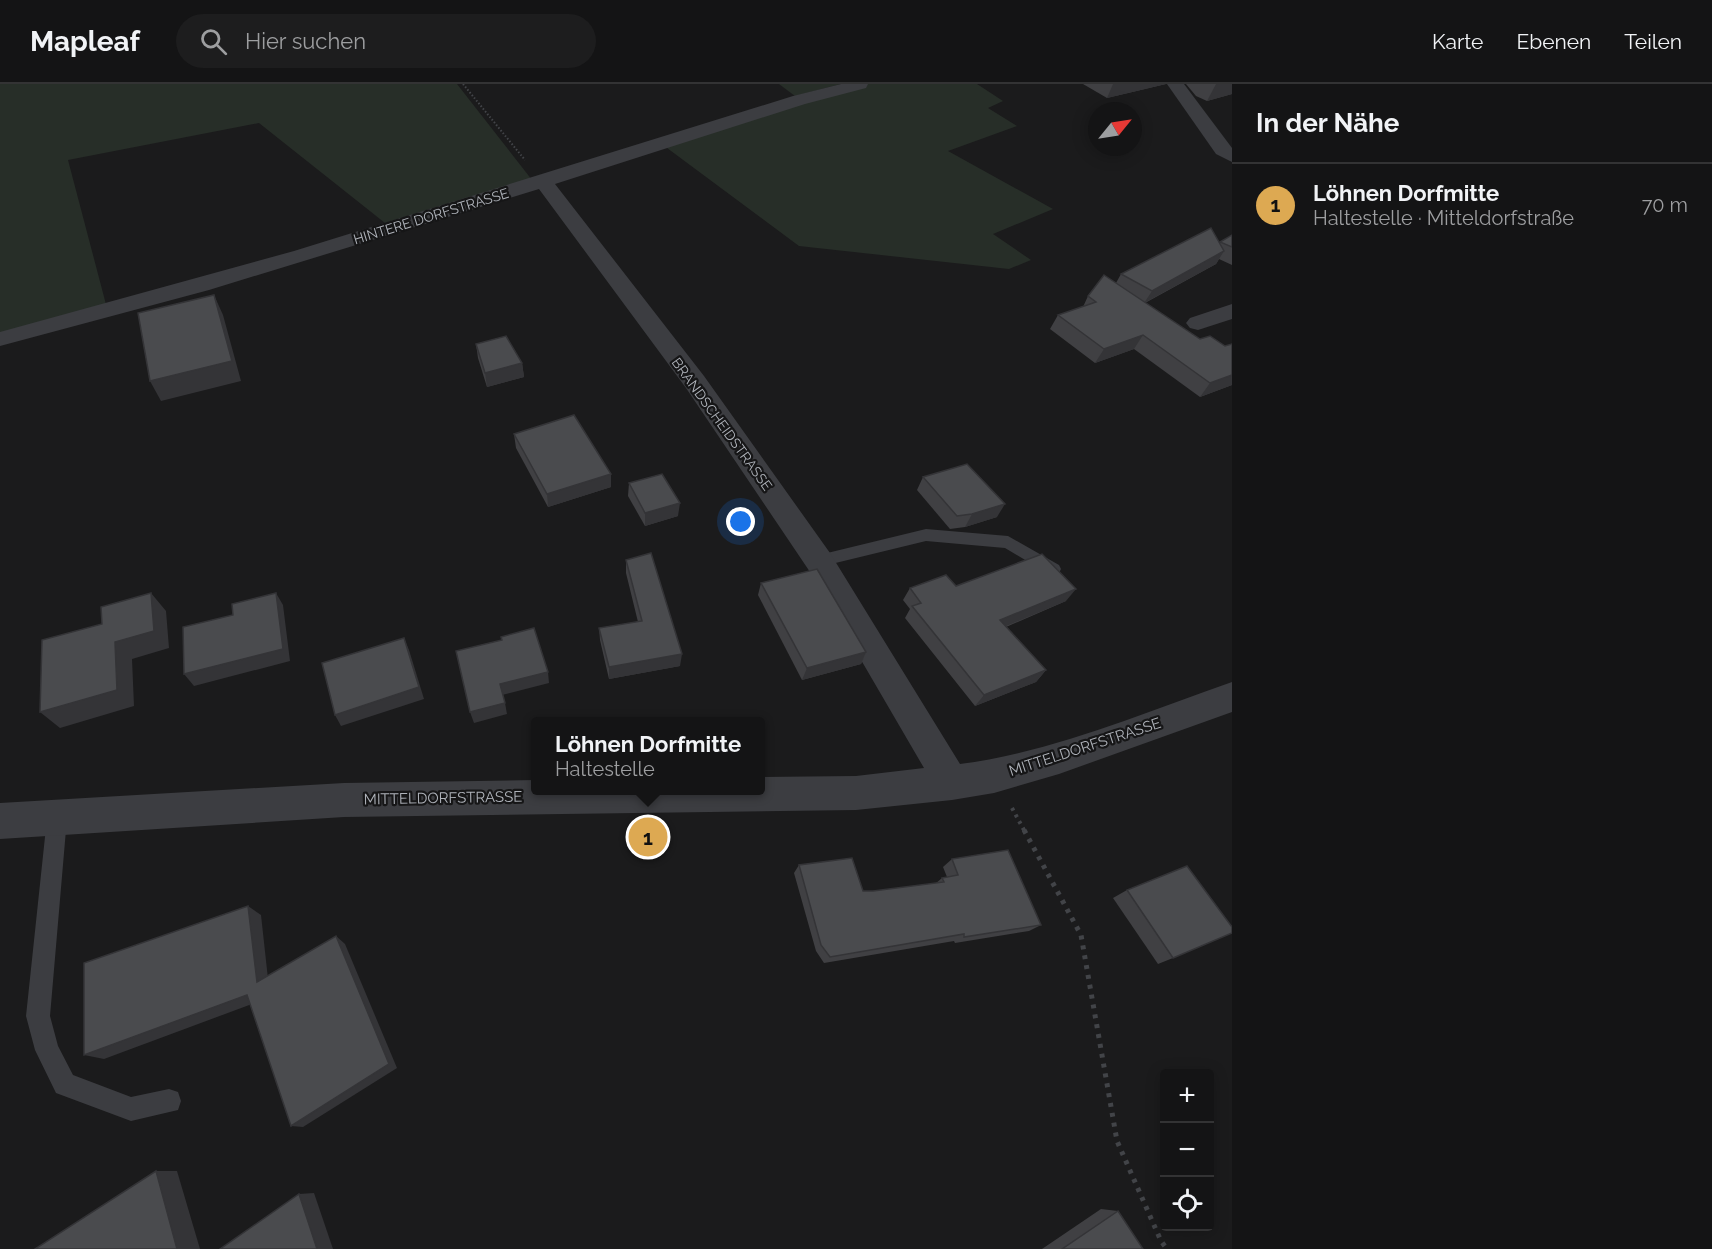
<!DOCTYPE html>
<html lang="de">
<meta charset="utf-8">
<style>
:root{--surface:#141415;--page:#1d1d1e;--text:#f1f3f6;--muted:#9d9ea0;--line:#333334;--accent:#dda952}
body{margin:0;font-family:Raleway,sans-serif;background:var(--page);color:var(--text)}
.controls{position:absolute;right:18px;bottom:18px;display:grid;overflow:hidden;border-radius:6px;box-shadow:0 3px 15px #0003}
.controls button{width:54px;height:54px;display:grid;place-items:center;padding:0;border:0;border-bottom:2px solid var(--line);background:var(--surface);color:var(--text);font:30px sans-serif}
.compass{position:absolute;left:1088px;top:18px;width:54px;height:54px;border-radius:50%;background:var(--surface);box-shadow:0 3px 15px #0003;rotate:60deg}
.you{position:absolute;left:741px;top:438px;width:21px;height:21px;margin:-15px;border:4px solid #fff;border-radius:50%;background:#1a73e8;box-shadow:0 0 0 9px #1a73e833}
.badge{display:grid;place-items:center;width:39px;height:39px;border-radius:50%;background:var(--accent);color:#111;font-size:20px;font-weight:700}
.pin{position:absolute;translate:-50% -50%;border:3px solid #fff;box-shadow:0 2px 6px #0006}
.popup{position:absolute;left:531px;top:633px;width:234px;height:78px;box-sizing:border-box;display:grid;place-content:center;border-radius:6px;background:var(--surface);filter:drop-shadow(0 2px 4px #0005);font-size:20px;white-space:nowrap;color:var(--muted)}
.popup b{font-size:22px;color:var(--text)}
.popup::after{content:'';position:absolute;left:50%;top:100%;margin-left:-12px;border:12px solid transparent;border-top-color:var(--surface)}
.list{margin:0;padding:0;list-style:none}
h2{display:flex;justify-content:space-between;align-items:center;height:78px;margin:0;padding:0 24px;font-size:26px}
h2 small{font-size:20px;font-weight:400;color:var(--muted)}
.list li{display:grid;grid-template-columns:39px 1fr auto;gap:18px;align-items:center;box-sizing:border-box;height:84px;padding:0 24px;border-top:2px solid var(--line)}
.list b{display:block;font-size:22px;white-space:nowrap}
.list p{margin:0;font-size:20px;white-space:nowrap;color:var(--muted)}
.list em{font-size:20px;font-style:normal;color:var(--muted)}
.icon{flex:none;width:33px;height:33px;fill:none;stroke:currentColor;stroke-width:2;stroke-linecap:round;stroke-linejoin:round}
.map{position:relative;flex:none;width:1232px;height:1165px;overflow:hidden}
header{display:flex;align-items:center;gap:36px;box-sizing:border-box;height:84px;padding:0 30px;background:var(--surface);border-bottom:2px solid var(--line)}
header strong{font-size:28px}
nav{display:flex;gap:33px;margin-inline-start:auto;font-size:21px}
.search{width:420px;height:54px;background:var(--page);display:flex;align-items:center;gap:15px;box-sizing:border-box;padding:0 21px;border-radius:33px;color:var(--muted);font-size:22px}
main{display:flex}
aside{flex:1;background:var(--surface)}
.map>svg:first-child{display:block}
</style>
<header>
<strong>Mapleaf</strong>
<div class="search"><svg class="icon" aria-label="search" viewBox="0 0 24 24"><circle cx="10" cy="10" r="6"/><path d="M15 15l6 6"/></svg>Hier suchen</div>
<nav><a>Karte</a><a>Ebenen</a><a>Teilen</a></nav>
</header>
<main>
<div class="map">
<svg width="1232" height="1165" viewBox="0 0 1232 1165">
<rect width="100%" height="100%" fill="#1b1b1c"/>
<g fill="#272e28">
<path d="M0 0H457L532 96 385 139 259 39 68 76 108 228 0 255Z"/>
<path d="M779 0H841L795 12Z"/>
<path d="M865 0H977L1003 17 988 24 1017 42 948 67 1053 125 993 150 1031 176 1009 185 799 162 663 61Z"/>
</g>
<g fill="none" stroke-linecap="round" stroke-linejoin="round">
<path stroke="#424448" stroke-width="2" stroke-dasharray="1.5 2" stroke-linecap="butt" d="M463 0 525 76"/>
<path stroke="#424448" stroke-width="4" stroke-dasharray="3 4.5" stroke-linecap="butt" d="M1012 724 1025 748"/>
<path stroke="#424448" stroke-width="5" stroke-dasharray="4 6" stroke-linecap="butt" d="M1024 746 1081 851 1117 1057 1161 1157 1167 1165"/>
<g fill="#3c3d41" fill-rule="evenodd">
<path d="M926 445 1008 452 1059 481 1061 485 1059 489 1053 491 1047 489 1005 464 926 457 819 483 813 481 811 477 813 473 819 471Z"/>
<path d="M57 724 64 727 67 734 50 932 58 962 73 991 131 1013 169 1005 178 1008 181 1017 178 1026 131 1037 56 1009 35 966 26 932 47 734 50 727Z"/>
</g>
<g fill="#3c3d41" fill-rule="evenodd">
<path d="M841 0H868L866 4 805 20 555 100 704 292 830 469 960 680C1053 668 1143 629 1232 598V628L1059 690 994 709 952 716 856 726 344 733 0 755V719L344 699 536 696V706H760V693L856 692 924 684 808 485 686 304 539 105 209 206 0 262V248L294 167 793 12Z"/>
<path d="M1167 0H1184L1232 64V78L1216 70Z"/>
<path d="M1232 220V235L1198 246 1190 244 1186 239 1190 234Z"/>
</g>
</g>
<g fill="#404043">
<path d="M1083 0H1166L1107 14Z"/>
<path d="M1186 0H1232V10L1207 17 1196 12Z"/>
<path d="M1232 151V181L1219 175 1216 180 1145 219 1232 301 1200 313 1134 265 1095 279 1050 245 1058 231 1083 223 1088 212 1116 199 1121 190 1220 159Z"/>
<path d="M476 260 522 279 524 293 487 303 478 274Z"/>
<path d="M514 350 611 390V403L548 423 516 364Z"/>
<path d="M923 393 997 433 965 443 950 445 917 406Z"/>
<path d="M629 399 678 432 645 442 628 412Z"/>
<path d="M626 476 680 582 609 595 600 556 599 544 638 538 626 489Z"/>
<path d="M761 499 866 568 861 580 802 596 758 511Z"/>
<path d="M956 502 1066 517 1006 543 1046 586 1036 598 975 622 905 534 910 525 903 516 910 504Z"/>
<path d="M952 775 1041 841 1029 847 955 859 954 857 824 879 816 867 794 789 799 781 863 807H873L935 800 942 794 947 793 943 783Z"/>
<path d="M1127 806 1173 874 1158 880 1113 814Z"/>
<path d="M1101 1125 1118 1127 1143 1165H1042Z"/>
</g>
<g fill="#343437">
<path d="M1113 0H1166L1107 14Z"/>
<path d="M1216 0H1232V10L1207 17Z"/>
<path d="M1224 167 1216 180 1144 219 1152 207Z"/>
<path d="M214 211 223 231 241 297 161 317 150 297Z"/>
<path d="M1143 251 1134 265 1095 279 1104 265Z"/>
<path d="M522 279 524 293 487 303 485 289Z"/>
<path d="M1232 291V301L1200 313 1210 299Z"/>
<path d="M611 390V403L548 423 547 410Z"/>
<path d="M680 419 678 432 645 442V429Z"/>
<path d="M1005 420 997 433 965 443 972 430Z"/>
<path d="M1076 505 1066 517 992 548 1000 536Z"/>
<path d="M151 509 166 527 169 564 132 575 134 622 60 644 40 628 115 558Z"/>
<path d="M276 509 283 521 290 577 194 602 184 590Z"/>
<path d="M404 554 409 566 424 615 341 642 335 631Z"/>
<path d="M866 568 861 580 802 596 807 584Z"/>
<path d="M682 570 680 582 609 595V583Z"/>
<path d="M1046 586 1036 598 975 622 984 611Z"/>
<path d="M548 588 549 599 502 611 500 600Z"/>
<path d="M505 619 507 630 474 639 470 628Z"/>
<path d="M248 822 261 831 269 904 257 898Z"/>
<path d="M336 852 345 860 397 984 303 1043 291 1042Z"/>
<path d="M247 911 260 917 104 975 84 971Z"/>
<path d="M156 1087H177L200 1165H177Z"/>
<path d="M314 1109 333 1165H317L299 1110Z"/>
</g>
<g fill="#4a4b4e" stroke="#343437" stroke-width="1.5">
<path d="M1211 144 1224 167 1152 207 1121 190Z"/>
<path d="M1232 151V163L1220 158Z"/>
<path d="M1104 191 1200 255 1210 252 1225 262 1232 260V291L1210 299 1143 251 1104 265 1058 231 1096 218 1088 212Z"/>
<path d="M214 211 232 277 150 297 138 229Z"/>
<path d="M506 252 522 279 485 289 476 260Z"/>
<path d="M574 331 611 390 547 410 514 350Z"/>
<path d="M967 380 1005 420 972 430 957 432 923 393Z"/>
<path d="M662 390 680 419 645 429 629 399Z"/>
<path d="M651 469 682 570 609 583 599 544 642 537 626 476Z"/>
<path d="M1042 470 1076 505 1000 536 1046 586 984 611 912 522 921 519 910 504 946 491 956 502Z"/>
<path d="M817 485 866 568 807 584 761 499Z"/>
<path d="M151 509 154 547 115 558 117 606 40 628 42 556 102 540 101 523Z"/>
<path d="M276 509 283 565 184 590 183 543 233 531 232 520Z"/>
<path d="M534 544 548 588 500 600 505 619 470 628 456 567 502 556 501 553Z"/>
<path d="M404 554 419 603 335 631 322 579Z"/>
<path d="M1008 766 1041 841 964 853V850L830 873 821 861 799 781 852 774 863 807H873L944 798 942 794 958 791 952 775Z"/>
<path d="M1187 782 1232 843V849L1173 874 1127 806Z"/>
<path d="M248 822 257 898 336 852 389 980 291 1042 247 911 84 971V879Z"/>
<path d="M156 1087 177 1165H35Z"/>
<path d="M299 1110 317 1165H220Z"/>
<path d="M1118 1127 1143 1165H1062Z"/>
</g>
<g text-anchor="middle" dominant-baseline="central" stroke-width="4.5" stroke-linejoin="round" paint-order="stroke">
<g font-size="14" fill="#afb3ba" stroke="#161617">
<text transform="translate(431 132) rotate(-17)">HINTERE DORFSTRASSE</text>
<text transform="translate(722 340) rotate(54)">BRANDSCHEIDSTRASSE</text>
</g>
<g font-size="15" fill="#afb3ba" stroke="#161617">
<text transform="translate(1085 663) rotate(-18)">MITTELDORFSTRASSE</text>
<text transform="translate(443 714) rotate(-1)">MITTELDORFSTRASSE</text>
</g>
</g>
</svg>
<div class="controls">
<button>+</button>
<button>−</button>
<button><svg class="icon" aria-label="locate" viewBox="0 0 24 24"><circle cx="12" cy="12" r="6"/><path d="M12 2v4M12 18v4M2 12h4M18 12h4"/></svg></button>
</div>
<svg class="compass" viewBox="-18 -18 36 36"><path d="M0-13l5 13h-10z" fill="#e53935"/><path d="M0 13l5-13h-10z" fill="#9d9ea0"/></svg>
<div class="you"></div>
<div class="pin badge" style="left:648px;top:753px">1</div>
<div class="popup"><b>Löhnen Dorfmitte</b>Haltestelle</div>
</div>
<aside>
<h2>In der Nähe<small></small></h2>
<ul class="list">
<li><span class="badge">1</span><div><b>Löhnen Dorfmitte</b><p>Haltestelle · Mitteldorfstraße</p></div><em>70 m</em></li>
</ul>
</aside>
</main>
